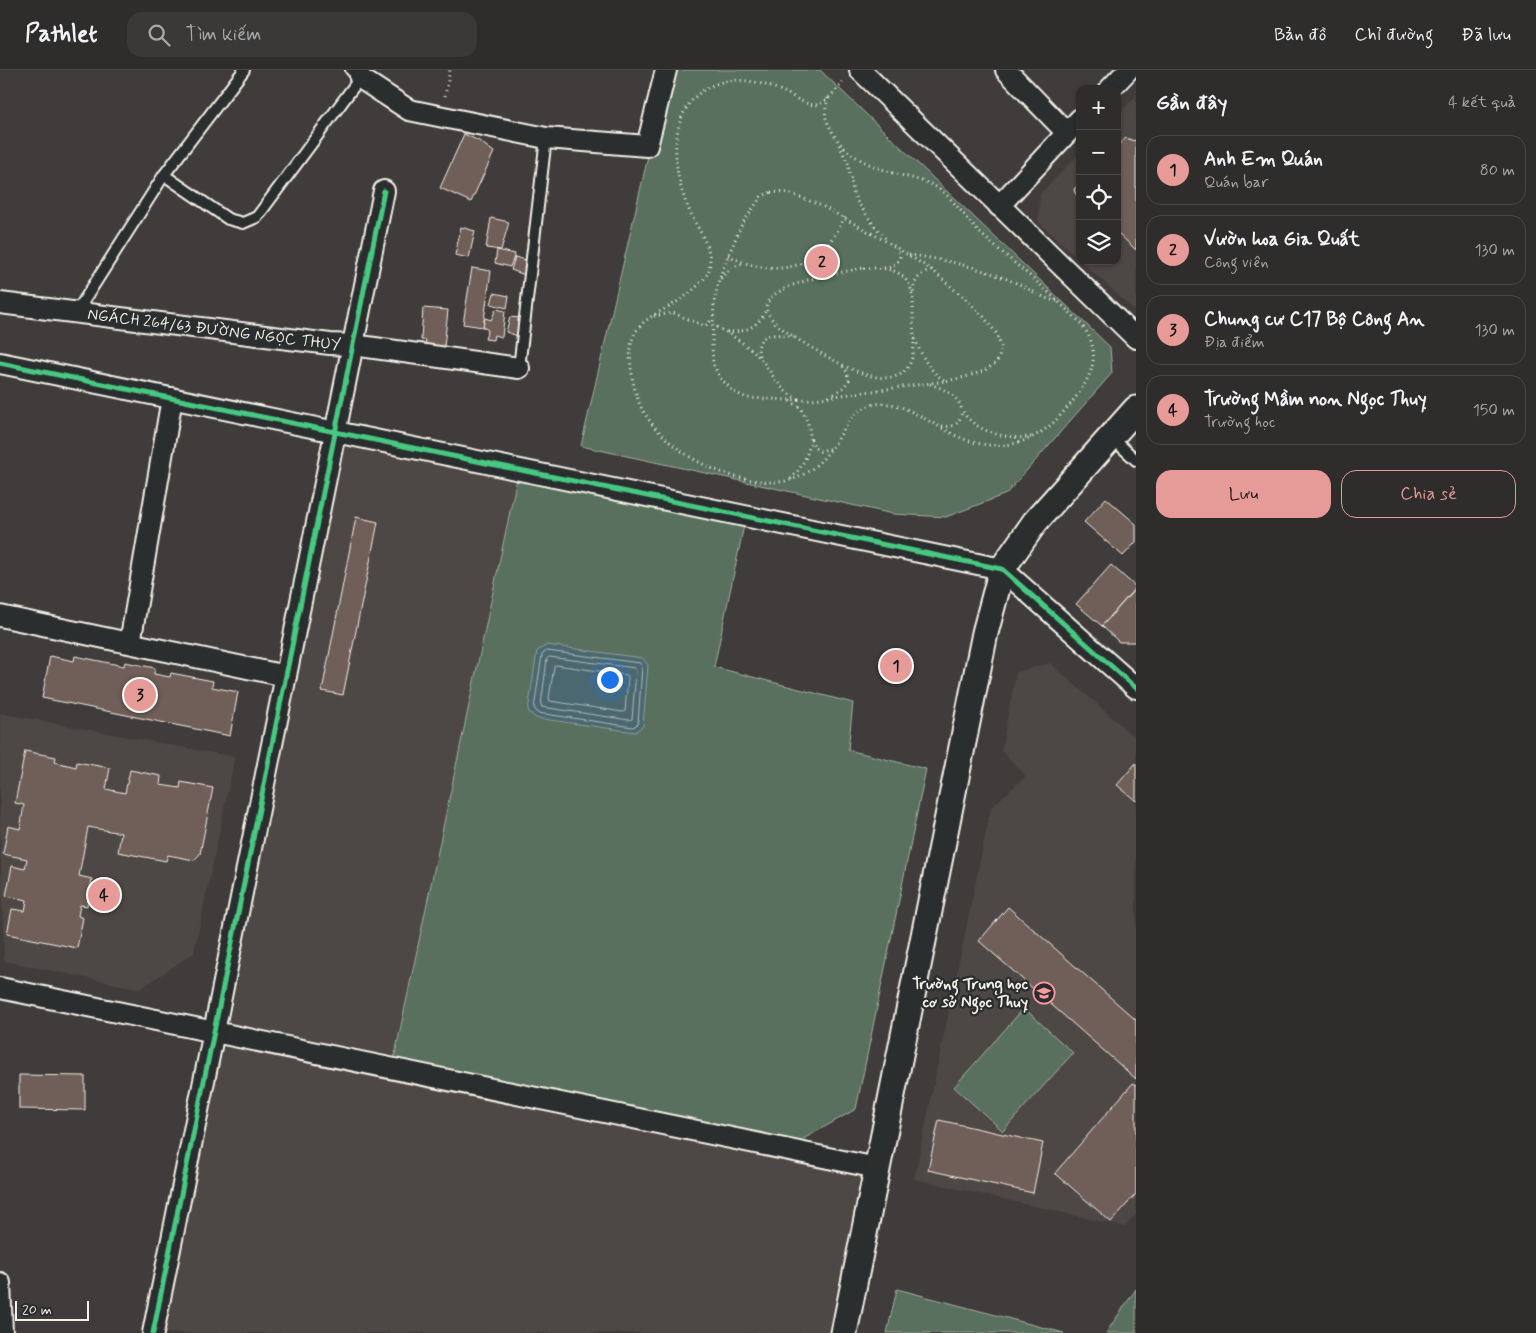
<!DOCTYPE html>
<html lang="vi">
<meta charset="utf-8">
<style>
:root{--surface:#2f2d2c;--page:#3b3938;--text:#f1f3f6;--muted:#a7a8a9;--line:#4a4948;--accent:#e69b98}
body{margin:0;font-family:Mynerve,sans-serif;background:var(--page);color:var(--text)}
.controls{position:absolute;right:15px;top:15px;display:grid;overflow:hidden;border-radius:10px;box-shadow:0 1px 4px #0004}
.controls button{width:45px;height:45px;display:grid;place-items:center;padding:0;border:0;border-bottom:1px solid var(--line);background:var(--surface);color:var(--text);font:25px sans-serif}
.scale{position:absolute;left:15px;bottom:12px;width:74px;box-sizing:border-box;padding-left:5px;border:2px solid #f4f1e8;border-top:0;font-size:14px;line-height:18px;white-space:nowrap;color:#f4f1e8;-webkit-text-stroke:4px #2a2d2e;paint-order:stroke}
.you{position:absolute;left:609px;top:609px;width:18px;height:18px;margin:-12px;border:4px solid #fff;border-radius:50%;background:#1a73e8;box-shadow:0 0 0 8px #1a73e833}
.badge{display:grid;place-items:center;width:32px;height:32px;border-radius:50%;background:var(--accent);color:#111;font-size:16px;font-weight:700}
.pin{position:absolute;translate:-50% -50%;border:2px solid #fff;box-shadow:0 1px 5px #0006}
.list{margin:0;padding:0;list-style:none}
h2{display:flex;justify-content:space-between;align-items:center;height:65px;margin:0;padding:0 20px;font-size:21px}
h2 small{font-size:16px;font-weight:400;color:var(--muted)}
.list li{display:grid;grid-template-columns:32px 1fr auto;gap:15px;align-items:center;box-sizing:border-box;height:70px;margin:0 10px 10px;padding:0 10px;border:1px solid var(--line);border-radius:15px}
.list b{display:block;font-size:19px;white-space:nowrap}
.list p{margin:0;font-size:16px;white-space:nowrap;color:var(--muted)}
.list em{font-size:16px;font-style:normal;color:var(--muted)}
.actions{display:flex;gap:10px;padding:15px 20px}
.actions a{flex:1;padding:11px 0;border:1px solid var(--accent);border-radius:15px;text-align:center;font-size:18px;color:var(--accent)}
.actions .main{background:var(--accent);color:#111}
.icon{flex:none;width:28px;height:28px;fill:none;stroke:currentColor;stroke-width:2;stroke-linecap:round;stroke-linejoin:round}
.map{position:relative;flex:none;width:1136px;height:1263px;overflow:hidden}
header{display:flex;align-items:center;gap:30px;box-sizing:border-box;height:70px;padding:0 25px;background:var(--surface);border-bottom:1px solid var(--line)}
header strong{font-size:24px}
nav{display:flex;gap:28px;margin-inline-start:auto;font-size:18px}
.search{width:350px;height:45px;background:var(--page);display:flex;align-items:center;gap:12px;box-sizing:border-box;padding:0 18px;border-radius:15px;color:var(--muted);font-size:19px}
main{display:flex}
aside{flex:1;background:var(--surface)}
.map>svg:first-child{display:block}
</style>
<header>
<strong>Pathlet</strong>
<div class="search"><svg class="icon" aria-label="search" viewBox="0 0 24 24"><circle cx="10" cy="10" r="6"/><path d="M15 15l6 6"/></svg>Tìm kiếm</div>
<nav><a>Bản đồ</a><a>Chỉ đường</a><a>Đã lưu</a></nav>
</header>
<main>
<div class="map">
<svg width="1136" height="1263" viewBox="0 0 1136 1263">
<rect width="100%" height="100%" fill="#3f3c3b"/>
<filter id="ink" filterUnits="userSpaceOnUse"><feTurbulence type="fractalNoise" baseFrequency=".02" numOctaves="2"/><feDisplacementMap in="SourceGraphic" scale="10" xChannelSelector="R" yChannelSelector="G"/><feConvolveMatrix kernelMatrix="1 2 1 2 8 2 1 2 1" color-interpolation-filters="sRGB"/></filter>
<g filter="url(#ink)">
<g fill="#4e4644">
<path d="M1136 26V242L1081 191H1117V45Z"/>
<path d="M1080 83V190L1038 152 1040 124Z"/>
<path d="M336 362 519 399 394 989 877 1098 844 1263H153Z"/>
<path d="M1050 593 1136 668V1144L1125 1157 914 1109 991 737 1026 706 1001 681 1016 602Z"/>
<path d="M0 643 235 687 194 883 140 919 4 891 0 767Z"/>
</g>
<g fill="#58705d" stroke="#a6b0a2">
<path d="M668 0H820L1110 277 1112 303 1006 424 946 447 893 444 581 376Z"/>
<path d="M519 399 746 446 714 597 853 633 848 680 926 699 856 1039 798 1072 394 989Z"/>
<path d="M1024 938 1073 983 1003 1061 954 1017Z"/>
<path d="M897 1219 1064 1263H887Z"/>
<path d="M1136 1219V1263H1106Z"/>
</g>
<path fill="#4b686f" stroke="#8f9f9f" d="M547 575 642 588 648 595 643 656 635 662 536 648 528 641 537 581Z"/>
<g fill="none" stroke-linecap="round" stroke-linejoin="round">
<g stroke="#b0bab8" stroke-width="1">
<path d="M547 581 640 593 642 597 638 654 633 657 538 643 534 638 542 585Z"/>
<path d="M549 587 635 598 636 601 632 649 629 650 542 637 541 635 547 589Z"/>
<path d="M556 595 627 605 628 607 625 641 623 642 550 631 549 628 554 597Z"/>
</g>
</g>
<g fill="#705e59" stroke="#f4f1e8">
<path d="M464 64 479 71 494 82 471 132 440 118Z"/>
<path d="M1126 68 1134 71 1136 69V180L1119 164 1117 165V76Z"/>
<path d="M1080 114V129L1075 123 1074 119Z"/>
<path d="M491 148 509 152 501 180 486 178Z"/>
<path d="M461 157 475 161 469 188 455 185Z"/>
<path d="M497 180 515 184 510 197 495 193Z"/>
<path d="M515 187 529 191 525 205 511 200Z"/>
<path d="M472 198 491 201 483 257 463 254Z"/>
<path d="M494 223 509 226 507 238 491 234Z"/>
<path d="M423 238 448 240 444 277 425 274 426 270H421Z"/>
<path d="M496 239 505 241 502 267 494 265 493 270 485 269 488 260 483 257 485 248 491 250Z"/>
<path d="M510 247 519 248 521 267 506 262Z"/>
<path d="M1106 428 1136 454V472L1123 486 1084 452Z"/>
<path d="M356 447 378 452 343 625 322 621Z"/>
<path d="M1111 495 1136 517 1102 556 1076 534Z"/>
<path d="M1136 518V572H1119L1102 556Z"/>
<path d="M50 586 74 591 75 586 124 596 125 592 155 598 154 604 170 607 171 603 213 611 212 617 238 622 230 666 42 628Z"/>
<path d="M25 681 56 687 55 692 76 697 77 692 110 698 106 719 125 723 130 700 161 706 160 715 180 718 181 712 213 718 200 784 194 790 168 785 166 791 118 782 121 763 88 757 79 806 92 809 87 836 80 835 78 846 83 848 77 878 7 864 12 839 25 841 27 830 6 826 12 796 25 799 27 789 3 784 8 756 20 759 24 735 15 733Z"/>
<path d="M1136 693V731L1117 715Z"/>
<path d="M1008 837 1136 950V1009L979 871Z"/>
<path d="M19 1005 85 1006V1040L19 1039Z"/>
<path d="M1133 1013 1136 1015V1124L1111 1152 1055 1103Z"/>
<path d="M939 1050 1043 1073 1033 1123 928 1100Z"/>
</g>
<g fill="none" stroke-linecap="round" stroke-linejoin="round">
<g stroke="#f4f1e8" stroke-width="14">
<g id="service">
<path d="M164 105 228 149 243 153 257 147 360 8 351 0"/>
<path d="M76 243 164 105 244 0"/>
<path d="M519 298 546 68"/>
<path d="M1111 367 1136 390"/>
</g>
</g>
<g stroke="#f4f1e8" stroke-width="24">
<g id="minor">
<path d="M860 0 1136 268"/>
<path d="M1006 0 1067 63"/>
<path d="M360 8 409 40 546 68 647 76 666 0"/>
<path d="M1110 19 1128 0"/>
<path d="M999 136 1080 49"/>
<path id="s1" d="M0 233 330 274 353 275 519 298"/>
<path d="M0 293 1002 499 1136 618"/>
<path d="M0 546 286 606"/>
<path d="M130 573 172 328"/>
<path d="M0 918 877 1098"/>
<path d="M0 1213 2 1263"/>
<path d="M153 1263 384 121"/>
</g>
</g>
<g stroke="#f4f1e8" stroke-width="29">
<path id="tertiary" d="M844 1263 985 563 1002 499 1035 452 1136 339"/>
</g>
<g stroke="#f4f1e8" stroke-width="3" stroke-dasharray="1 4" stroke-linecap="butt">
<path d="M445 26 450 0"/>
<path d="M828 28C824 46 824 47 833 63 850 93 884 100 915 109 922 111 929 113 936 117 955 129 966 150 982 165 1008 188 1036 210 1061 234 1070 243 1080 251 1086 261 1093 272 1095 284 1092 297 1087 316 1068 338 1054 352 1029 375 997 382 964 369 953 365 942 358 931 352 914 343 897 331 876 334 851 338 844 363 830 380 822 391 809 403 796 408 782 414 766 412 752 410 710 404 664 377 642 339 637 329 633 315 632 304 621 241 663 250 696 217 704 210 710 203 710 192 710 175 698 159 691 144 672 106 664 40 709 17 733 4 764 12 788 24 796 28 806 35 815 35 827 33 836 20 843 12"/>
<path d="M839 75 848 93 853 122 856 130 873 154 887 170"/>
<path d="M771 122 789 123 820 135 889 173 932 200 969 232 984 247 996 263 1002 279 997 292 984 301 965 307 946 311 813 329 789 330 747 328 734 322 721 309 713 294 712 275 714 233 718 213 725 193 742 154 761 127Z"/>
<path d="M728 185C763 205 805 204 830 171 836 164 841 156 844 147"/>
<path d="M909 185C944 189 981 198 1014 212 1029 218 1042 229 1057 231"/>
<path d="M864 198C879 198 896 197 906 210 915 220 913 238 913 250 914 262 915 276 912 288 900 328 846 297 824 285 809 276 777 259 769 245 750 215 849 201 864 198Z"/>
<path d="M884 198C891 196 899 194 900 186L896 178"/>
<path d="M721 209C727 200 734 195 744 194"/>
<path d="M913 222C914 211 920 202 931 200"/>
<path d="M654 246 673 243 705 256 709 253 712 248"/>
<path d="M712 255C728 262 744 273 757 285 773 301 777 321 799 329"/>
<path d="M727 262C745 263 760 256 766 239"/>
<path d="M915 269C922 286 929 302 946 311"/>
<path d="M759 286C754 261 777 263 794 267"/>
<path d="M930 314C941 318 952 322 959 333 961 337 963 342 966 346 981 364 1009 369 1031 367"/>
<path d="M834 324 844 317 849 310 847 302 841 294"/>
<path d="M790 331C793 333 797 335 800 337 803 340 805 347 807 351 815 373 806 393 791 409"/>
<path d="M942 356C954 358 960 354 962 341"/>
<path d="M811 369 815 378 820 381 831 378"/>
</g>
<use href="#service" stroke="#2a2d2e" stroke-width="10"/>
<use href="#minor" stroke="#2a2d2e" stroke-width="20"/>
<use href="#tertiary" stroke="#2a2d2e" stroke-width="25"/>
<g stroke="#2a2d2e" stroke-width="8">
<g id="cycleway">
<path d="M0 293 1002 499 1136 618"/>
<path d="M153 1263 384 121"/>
</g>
</g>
<use href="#cycleway" stroke="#46c982" stroke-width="5"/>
</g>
</g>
<defs>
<g id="school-ring" transform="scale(1.125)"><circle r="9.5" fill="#2a2d2e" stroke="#ff9aa2" stroke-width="1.5"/><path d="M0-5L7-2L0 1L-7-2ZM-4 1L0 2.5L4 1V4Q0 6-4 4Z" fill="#ff9aa2"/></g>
</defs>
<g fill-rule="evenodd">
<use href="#school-ring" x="1044" y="923"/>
</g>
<g text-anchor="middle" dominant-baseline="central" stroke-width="4.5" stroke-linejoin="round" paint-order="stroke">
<g font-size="16" fill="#f4f1e8" stroke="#2a2d2e">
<text stroke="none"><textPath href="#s1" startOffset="216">NGÁCH 264/63 ĐƯỜNG NGỌC THỤY</textPath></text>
</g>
<g font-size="16" font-weight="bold" fill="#f4f1e8" stroke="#2a2d2e" text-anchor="end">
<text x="1028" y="914">Trường Trung học<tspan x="1028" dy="18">cơ sở Ngọc Thuỵ</tspan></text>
</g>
</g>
</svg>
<div class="controls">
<button>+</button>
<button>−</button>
<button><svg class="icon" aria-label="locate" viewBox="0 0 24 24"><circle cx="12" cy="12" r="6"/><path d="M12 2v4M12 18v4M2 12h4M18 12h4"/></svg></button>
<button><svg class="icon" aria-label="layers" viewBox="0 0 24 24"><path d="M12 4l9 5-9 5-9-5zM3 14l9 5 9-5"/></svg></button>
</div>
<div class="scale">20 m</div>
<div class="you"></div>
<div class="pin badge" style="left:896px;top:596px">1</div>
<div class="pin badge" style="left:822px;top:192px">2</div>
<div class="pin badge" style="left:140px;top:625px">3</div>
<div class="pin badge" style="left:104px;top:825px">4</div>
</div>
<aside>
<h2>Gần đây<small>4 kết quả</small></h2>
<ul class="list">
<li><span class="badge">1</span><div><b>Anh Em Quán</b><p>Quán bar</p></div><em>80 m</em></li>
<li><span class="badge">2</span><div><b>Vườn hoa Gia Quất</b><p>Công viên</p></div><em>130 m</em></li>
<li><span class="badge">3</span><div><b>Chung cư C17 Bộ Công An</b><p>Địa điểm</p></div><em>130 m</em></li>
<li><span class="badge">4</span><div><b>Trường Mầm non Ngọc Thuỵ</b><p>Trường học</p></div><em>150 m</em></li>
</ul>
<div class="actions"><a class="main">Lưu</a><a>Chia sẻ</a></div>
</aside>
</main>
